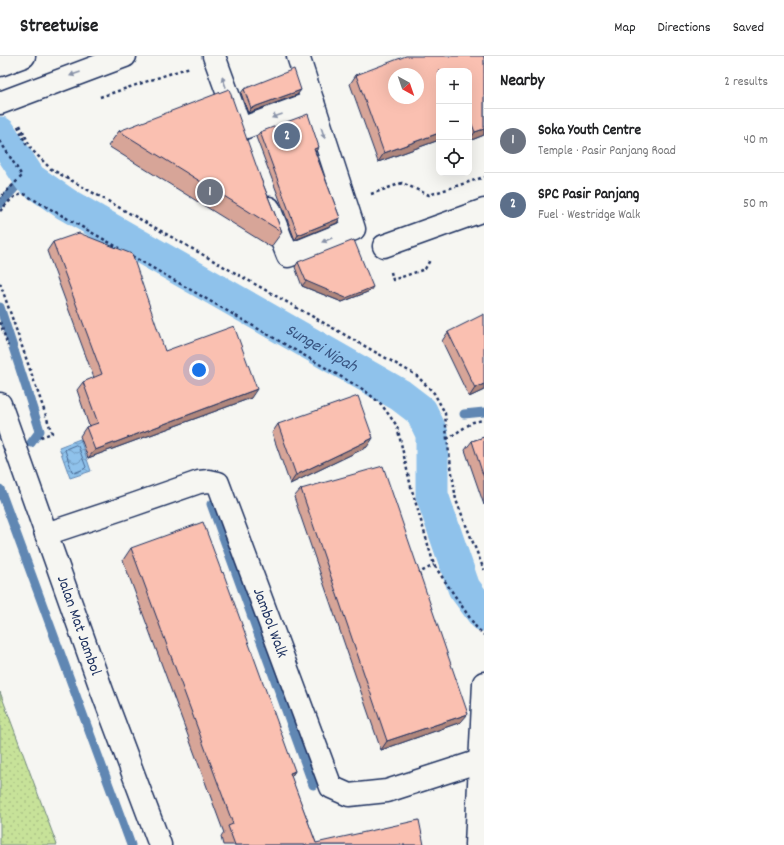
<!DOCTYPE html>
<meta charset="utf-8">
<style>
:root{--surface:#fff;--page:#f6f6f6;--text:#202124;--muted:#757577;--line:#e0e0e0;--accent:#1b2f5e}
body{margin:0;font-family:Dekko,sans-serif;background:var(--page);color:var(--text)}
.controls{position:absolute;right:12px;top:12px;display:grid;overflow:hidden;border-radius:8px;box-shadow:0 4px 16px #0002}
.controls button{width:36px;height:36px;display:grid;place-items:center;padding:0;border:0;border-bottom:1px solid var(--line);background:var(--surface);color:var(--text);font:20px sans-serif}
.compass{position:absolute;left:388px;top:12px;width:36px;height:36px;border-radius:50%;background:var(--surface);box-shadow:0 4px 16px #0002;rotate:140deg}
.you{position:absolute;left:199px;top:314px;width:14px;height:14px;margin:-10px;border:3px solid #fff;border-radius:50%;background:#1a73e8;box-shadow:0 0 0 6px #1a73e833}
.badge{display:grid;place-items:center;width:26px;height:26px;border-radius:50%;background:var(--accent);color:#fff;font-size:13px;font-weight:700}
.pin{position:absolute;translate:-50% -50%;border:2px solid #fff;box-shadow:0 1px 4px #0006}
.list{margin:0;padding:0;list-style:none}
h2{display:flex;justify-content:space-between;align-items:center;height:52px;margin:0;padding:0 16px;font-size:17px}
h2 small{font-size:13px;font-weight:400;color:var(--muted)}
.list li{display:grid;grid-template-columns:26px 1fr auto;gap:12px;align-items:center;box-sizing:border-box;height:64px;padding:0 16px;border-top:1px solid var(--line)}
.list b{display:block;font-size:15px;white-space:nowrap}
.list p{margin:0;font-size:13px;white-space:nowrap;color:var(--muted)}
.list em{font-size:13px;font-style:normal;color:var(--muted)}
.icon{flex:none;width:22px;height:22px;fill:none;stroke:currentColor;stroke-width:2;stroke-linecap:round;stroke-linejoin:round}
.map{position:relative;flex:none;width:484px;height:789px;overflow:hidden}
header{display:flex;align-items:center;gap:24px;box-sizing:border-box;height:56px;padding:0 20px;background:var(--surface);border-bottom:1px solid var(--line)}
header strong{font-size:19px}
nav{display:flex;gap:22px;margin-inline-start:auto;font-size:14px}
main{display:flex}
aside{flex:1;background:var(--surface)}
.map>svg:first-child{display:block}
</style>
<header>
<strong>Streetwise</strong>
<nav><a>Map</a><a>Directions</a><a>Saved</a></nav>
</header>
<main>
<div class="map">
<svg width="484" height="789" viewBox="0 0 484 789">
<defs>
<pattern id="grass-dots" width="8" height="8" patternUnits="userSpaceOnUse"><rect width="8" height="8" fill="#c7e299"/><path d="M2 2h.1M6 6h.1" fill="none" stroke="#aac286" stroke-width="1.8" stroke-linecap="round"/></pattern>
<pattern id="water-waves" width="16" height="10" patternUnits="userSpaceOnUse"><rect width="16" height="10" fill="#8fc2eb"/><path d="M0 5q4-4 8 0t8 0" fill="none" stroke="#749ec2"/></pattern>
</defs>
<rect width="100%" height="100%" fill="#f6f6f2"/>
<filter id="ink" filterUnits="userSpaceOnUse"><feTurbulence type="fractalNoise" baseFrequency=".025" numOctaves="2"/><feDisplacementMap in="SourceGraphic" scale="8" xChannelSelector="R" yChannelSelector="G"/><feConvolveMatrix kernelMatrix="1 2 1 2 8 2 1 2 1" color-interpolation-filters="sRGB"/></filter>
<g filter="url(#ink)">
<path fill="url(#grass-dots)" stroke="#71887c" d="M0 636 57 789H0Z"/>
<path fill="url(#water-waves)" stroke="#6187b3" d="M80 383 91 415 70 422 59 391Z"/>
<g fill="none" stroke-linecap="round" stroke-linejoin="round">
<path stroke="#496a96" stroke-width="1" d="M76 389 78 390 86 411 84 413 74 417 72 415 65 394 66 393Z"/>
<g stroke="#6187b3" stroke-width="9">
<path d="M0 148 22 124 30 123"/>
<path d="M0 251 40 375 31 387"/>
<path d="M464 358 484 356"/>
<path d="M0 433 131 789"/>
<path d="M211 448 313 729"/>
</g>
<path stroke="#8fc2eb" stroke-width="33" id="s1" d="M0 77 30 123 66 148 400 339 421 355 432 378V439L464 532 484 559"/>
<g stroke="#1b2f5e" stroke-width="25">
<g id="minor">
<path d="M214 0 237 63"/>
<path d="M241 73 313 46"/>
<path d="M269 152 288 200 354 173 298 0"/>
<path d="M384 190 484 154"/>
<path id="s2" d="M0 348 102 635 160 789"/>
<path id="s3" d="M46 478 130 450 199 426 209 425 218 427 331 731 349 739 387 735 480 705"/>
<path d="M476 789 484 627"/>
</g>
</g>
<g stroke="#1b2f5e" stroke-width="25">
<path id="major" d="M0 47 125 0"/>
</g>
<g stroke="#1b2f5e" stroke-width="25">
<path id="highway" d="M0 9 24 0"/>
</g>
<g stroke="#1b2f5e" stroke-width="2.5" stroke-dasharray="3 3" stroke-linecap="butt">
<path d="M100 41 190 11"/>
<path d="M20 69 31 92"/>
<path d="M18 70 26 88 51 113 416 319 434 337 445 357 447 383 456 444 484 514"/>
<path d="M0 85 22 120 0 142"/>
<path d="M371 138 402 127 429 139 484 121"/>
<path d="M0 155C7 148 13 139 24 138L119 192"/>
<path d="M132 200 364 334 381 348 397 370 411 431 434 509 476 571 484 579"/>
<path d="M391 216 393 224 425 213 430 204"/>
<path d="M0 227 52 377 41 381"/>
<path d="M0 266 8 290"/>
<path d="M447 383 473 366 484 364"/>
<path d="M417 518 434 509"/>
</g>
<use href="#minor" stroke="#f6f6f2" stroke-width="22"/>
<use href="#major" stroke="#f6f6f2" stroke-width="22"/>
<use href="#highway" stroke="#f6f6f2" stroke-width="22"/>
</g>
<g fill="#d7a598" stroke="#1b2f5e">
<path d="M484 0V79L469 85V15L439 84 378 106 350 28 356 19Z"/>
<path d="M244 33 297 39 248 57 241 37Z"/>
<path d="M119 75 261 123 282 176 271 191 108 90Z"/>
<path d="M260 76 316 95 315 96 340 162 337 167 295 184 256 81Z"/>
<path d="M53 186 165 295 251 342 88 402 80 380 86 371 89 370 77 334 83 326 94 322 47 195Z"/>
<path d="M298 206 370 235 342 246 302 230 295 211Z"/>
<path d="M448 276 484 334 469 341 442 285Z"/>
<path d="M278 368 367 391 290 428 272 377Z"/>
<path d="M484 381V449L465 394 472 385Z"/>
<path d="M301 433 461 666 381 694 294 441Z"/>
<path d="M131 492 295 715 291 721 316 787 424 789H223L221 781 224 777 123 504Z"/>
</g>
<g fill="#af867c" stroke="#1b2f5e">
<path d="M301 34 297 39 248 57 251 52Z"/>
<path d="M484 73V79L469 85 475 76Z"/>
<path d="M439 77V84L378 106 384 97Z"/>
<path d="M319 91 316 95 310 97 314 93Z"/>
<path d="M340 162 337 167 295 184 298 179Z"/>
<path d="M306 225 373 231 370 235 342 246 302 230Z"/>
<path d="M484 328V334L469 341 475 332Z"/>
<path d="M257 333 251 342 88 402 95 394Z"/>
<path d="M373 382 367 391 290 428 296 419Z"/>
<path d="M468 658 461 666 381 694 387 685Z"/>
<path d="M295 715 287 727 290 717Z"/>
</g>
<g fill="#fac0b1" stroke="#1b2f5e" fill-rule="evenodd">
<path d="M406 0H484V73L475 76 471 66H469V15H439V77L384 97 356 19ZM394 18H418V42H394Z"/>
<path d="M294 13 301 34 251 52 244 33Z"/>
<path d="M229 33 261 123 282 176 119 75Z"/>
<path d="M308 58 319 91 314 93 340 162 298 179 260 76Z"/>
<path d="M79 177 132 198 165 295 234 270 257 333 95 394 86 371 98 367 83 326 102 318 53 186Z"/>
<path d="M354 184 373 231 346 242 306 225 298 206Z"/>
<path d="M484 258V328L475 332 448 276Z"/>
<path d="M358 340 373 382 296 419 278 368Z"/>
<path d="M484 381V422L472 385Z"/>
<path d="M383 410 468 658 387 685 301 433Z"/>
<path d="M203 466 222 517 223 516 295 715 290 717 316 787 419 764 424 789H235L228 770 233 768 131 492Z"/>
</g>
<defs><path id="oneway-solid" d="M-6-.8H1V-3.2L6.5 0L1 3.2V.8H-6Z"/></defs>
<g fill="#8892a8">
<use href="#oneway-solid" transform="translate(75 18) rotate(160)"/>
<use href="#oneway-solid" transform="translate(224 26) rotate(-110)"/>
<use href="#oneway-solid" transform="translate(277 60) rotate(160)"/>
<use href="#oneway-solid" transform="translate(323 77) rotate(72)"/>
<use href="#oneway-solid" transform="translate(327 184) rotate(157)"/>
</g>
</g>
<g text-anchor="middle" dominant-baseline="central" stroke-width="3" stroke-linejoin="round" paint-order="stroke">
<g font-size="16" fill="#1b2f5e" stroke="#f6f6f2">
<text stroke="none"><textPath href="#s3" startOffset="330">Jambol Walk</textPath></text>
<text stroke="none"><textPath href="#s2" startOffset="235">Jalan Mat Jambol</textPath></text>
</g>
<g font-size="17" font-style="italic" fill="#385481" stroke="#f6f6f2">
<text stroke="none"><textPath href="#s1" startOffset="392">Sungei Nipah</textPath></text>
</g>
</g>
</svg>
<div class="controls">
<button>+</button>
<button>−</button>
<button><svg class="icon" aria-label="locate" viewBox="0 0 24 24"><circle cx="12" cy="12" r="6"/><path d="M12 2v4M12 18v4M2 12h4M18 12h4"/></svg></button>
</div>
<svg class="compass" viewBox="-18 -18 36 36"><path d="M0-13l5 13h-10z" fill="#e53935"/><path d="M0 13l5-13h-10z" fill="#757577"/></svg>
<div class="you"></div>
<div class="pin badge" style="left:210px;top:136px;background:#6b7280">1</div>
<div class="pin badge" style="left:287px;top:80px;background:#5c6f8a">2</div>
</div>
<aside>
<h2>Nearby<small>2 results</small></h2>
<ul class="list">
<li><span class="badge" style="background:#6b7280">1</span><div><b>Soka Youth Centre</b><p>Temple · Pasir Panjang Road</p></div><em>40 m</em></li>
<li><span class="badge" style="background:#5c6f8a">2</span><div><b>SPC Pasir Panjang</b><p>Fuel · Westridge Walk</p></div><em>50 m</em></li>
</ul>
</aside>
</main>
